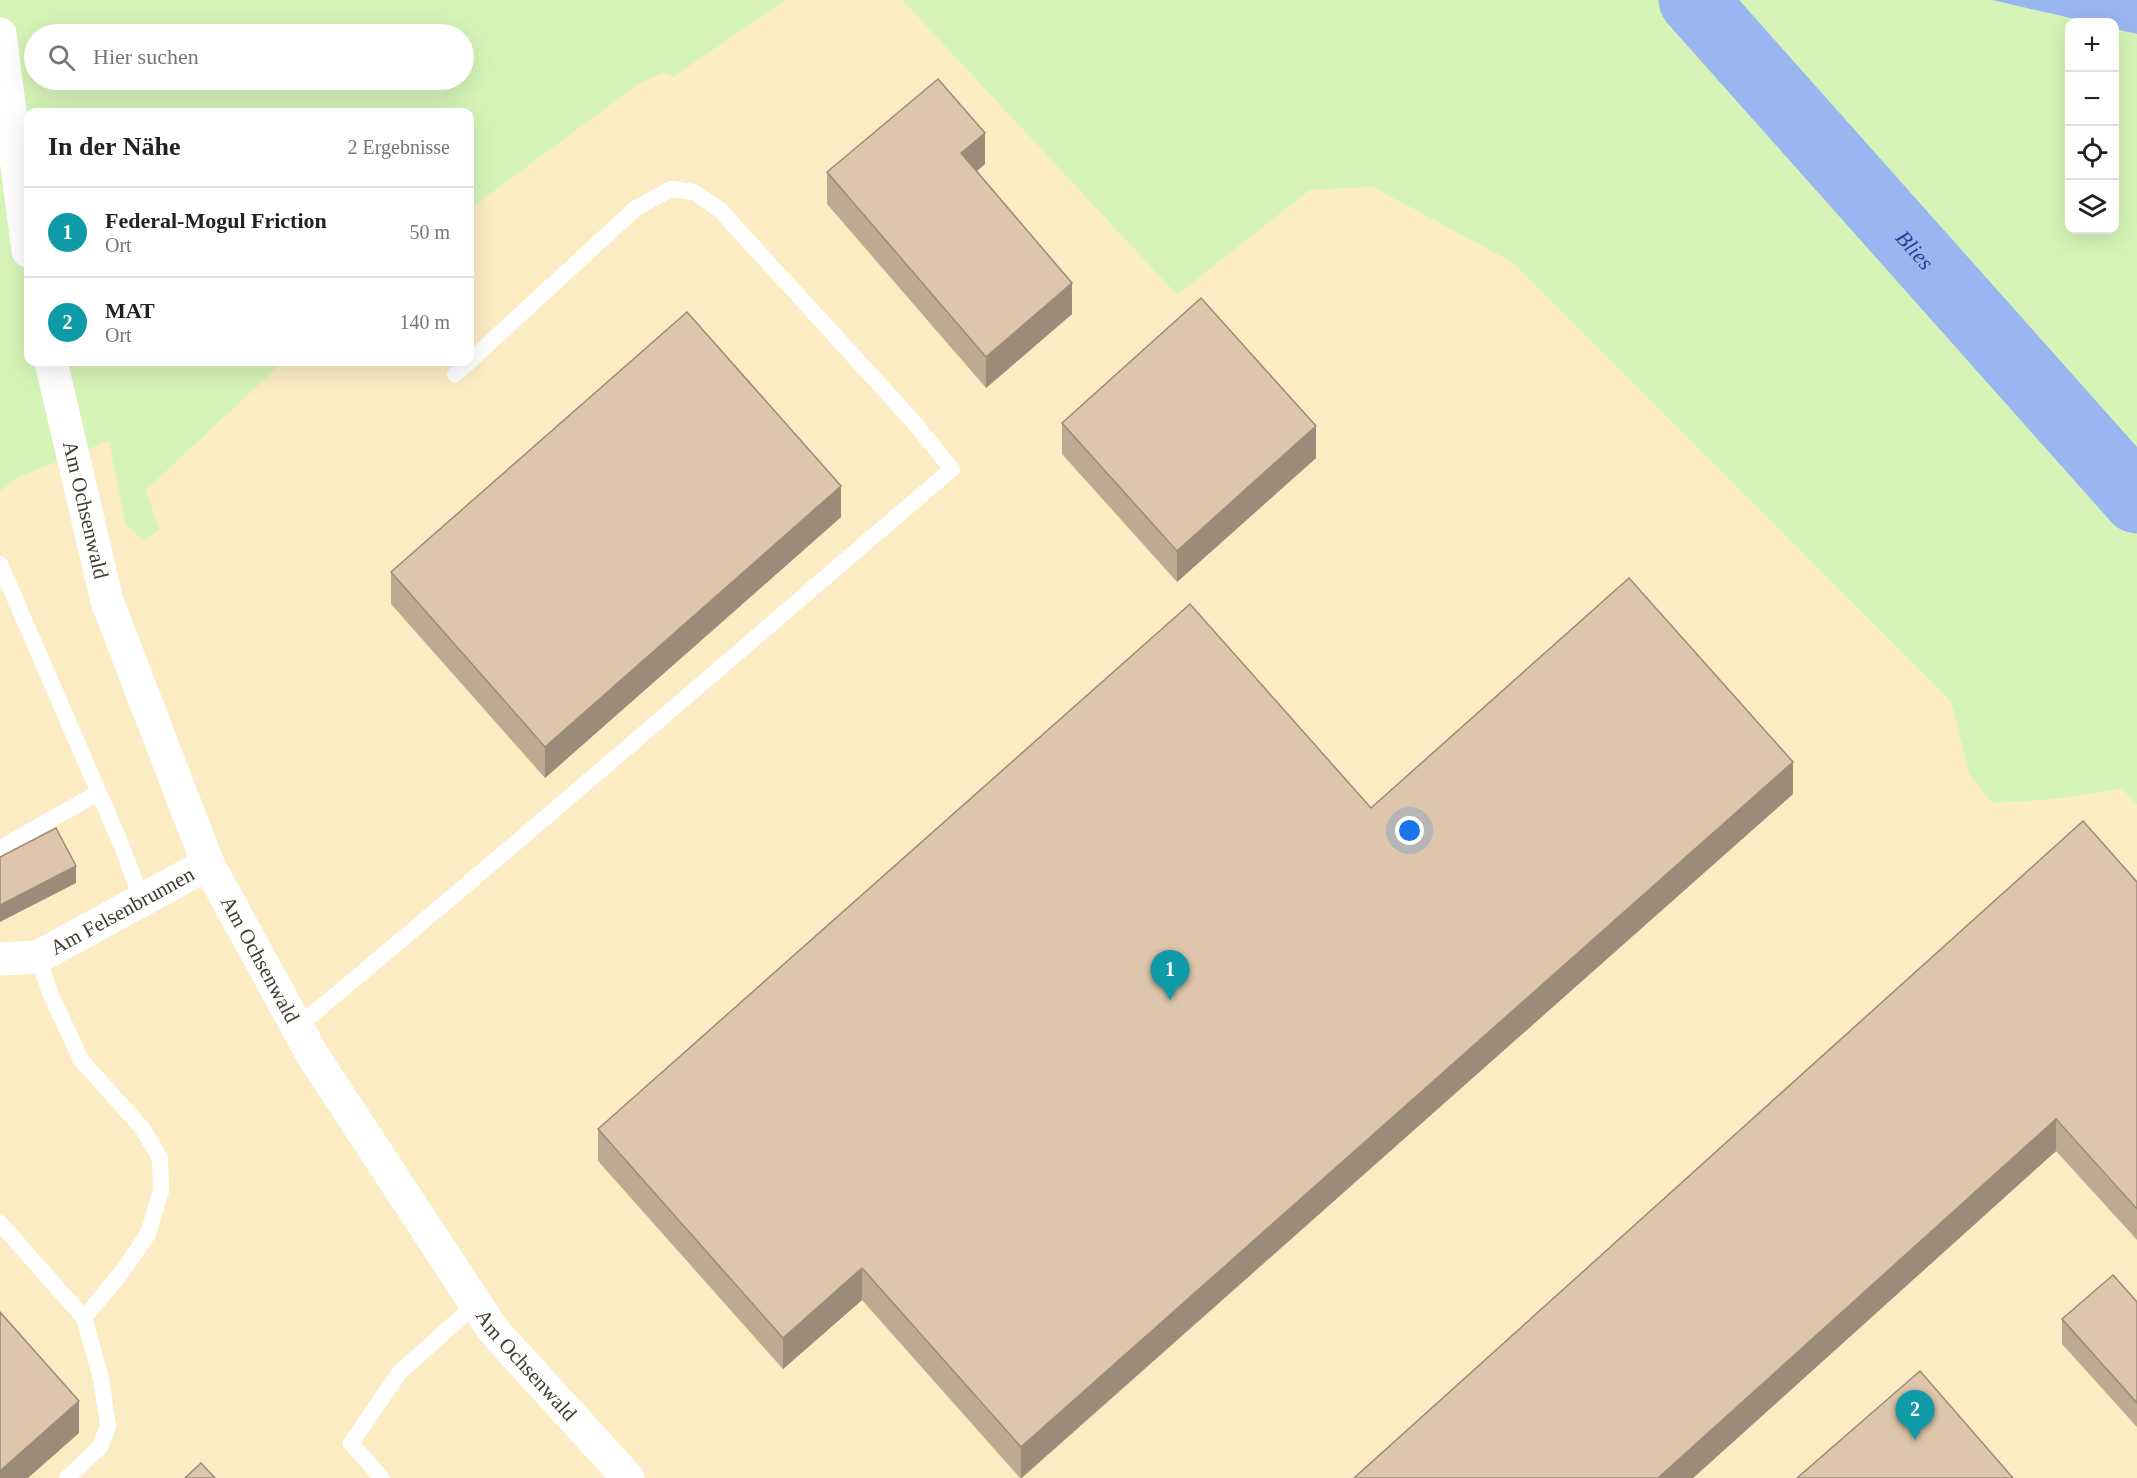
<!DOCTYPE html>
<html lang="de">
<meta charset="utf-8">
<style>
:root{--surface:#fff;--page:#f2f2f2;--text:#222;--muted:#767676;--line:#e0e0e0;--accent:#d93025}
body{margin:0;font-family:"Times New Roman",serif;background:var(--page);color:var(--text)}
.controls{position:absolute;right:18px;top:18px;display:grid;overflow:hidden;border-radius:12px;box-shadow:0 6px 24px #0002}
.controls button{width:54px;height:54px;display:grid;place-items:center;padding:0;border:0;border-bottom:2px solid var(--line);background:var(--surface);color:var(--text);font:30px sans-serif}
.you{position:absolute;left:1410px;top:831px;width:21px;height:21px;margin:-15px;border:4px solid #fff;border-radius:50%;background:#1a73e8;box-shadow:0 0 0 9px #1a73e833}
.badge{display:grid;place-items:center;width:39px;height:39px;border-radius:50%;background:var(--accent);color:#fff;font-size:20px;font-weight:700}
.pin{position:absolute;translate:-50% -50px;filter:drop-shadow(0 2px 3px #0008)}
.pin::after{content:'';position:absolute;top:32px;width:21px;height:18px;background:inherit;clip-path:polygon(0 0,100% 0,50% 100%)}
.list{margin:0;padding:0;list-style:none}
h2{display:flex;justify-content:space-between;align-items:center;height:78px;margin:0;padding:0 24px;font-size:26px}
h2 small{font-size:20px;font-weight:400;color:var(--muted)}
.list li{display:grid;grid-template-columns:39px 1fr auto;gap:18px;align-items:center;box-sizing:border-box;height:90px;padding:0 24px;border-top:2px solid var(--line)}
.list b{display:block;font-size:22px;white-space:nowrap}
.list p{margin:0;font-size:20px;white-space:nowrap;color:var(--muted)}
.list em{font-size:20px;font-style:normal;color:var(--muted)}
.icon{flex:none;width:33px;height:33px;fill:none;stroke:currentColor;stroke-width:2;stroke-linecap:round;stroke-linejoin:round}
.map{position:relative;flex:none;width:2137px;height:1478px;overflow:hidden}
.search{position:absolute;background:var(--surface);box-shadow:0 6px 24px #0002;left:24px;top:24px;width:450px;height:66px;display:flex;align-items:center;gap:15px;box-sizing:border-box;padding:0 21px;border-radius:33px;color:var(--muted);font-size:22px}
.panel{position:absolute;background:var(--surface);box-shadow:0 6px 24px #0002;left:24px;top:108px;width:450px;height:258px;border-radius:12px}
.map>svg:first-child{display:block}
</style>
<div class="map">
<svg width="2137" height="1478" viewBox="0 0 2137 1478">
<rect width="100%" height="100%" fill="#fef7e3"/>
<path fill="#fbecc4" d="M786 0H902L1177 295 1310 190 1373 187 1513 263 1951 702 1969 774 2056 799 2122 789 2137 805V1478H0V491L17 478 109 441 125 523 159 529 146 490 283 362H470V209L640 83 663 73 673 76Z"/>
<g fill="#d6f4b7" fill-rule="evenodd">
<path d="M0 0H786L673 77 663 73 640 83 470 209V112H28V362H283L146 490 159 529 144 541 125 524 109 441 17 478 0 491ZM34 34H464V80H34Z"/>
<path d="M902 0H1992L2088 22H2070V230H2114L2115 29 2137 34V805L2122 789 2056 799 1992 803 1969 774 1951 702 1513 263 1373 187 1310 190 1177 295Z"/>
</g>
<path fill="#9ab6f1" d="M1992 0H2137V34L2115 29 2114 22H2088Z"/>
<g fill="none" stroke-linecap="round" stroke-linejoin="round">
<path stroke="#9ab6f1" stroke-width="69" id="s1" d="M1693 0 2137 499"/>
<g stroke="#fff" stroke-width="16">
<path d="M455 374 469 362"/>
<path d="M0 564 121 844 142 900"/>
<path d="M0 848 98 793"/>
<path d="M38 957 51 995 81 1060 142 1128 160 1158 161 1191 148 1234 122 1272 84 1318"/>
<path d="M297 1027C518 844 734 655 952 469L911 419 720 210 694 192 671 189 636 208 470 361"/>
<path d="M0 1223 84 1318 101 1378 108 1426 100 1447 67 1478"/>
<path d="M382 1478 351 1443 400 1372 476 1304"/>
</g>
<g stroke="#fff" stroke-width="33">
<path d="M0 34 28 251"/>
<path id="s2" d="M51 362 107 601 208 864 313 1056 493 1330 628 1478"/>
<path id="s3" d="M0 959 38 957 208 864"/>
</g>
</g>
<g fill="#beaa93">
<path d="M985 164 977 171 1072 314 986 388 827 204V172Z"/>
<path d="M1062 423 1316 458 1177 582 1062 454Z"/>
<path d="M841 517 545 778 391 604V572Z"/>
<path d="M1793 794 1022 1478H1020L862 1300 783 1369 598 1161V1129L1371 808Z"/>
<path d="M2137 882V1240L2056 1151 1693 1478Z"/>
<path d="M2137 1302V1427L2062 1344V1319Z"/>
</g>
<g fill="#9b8b78">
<path d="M985 133V164L961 184V153Z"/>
<path d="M1072 283V314L986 388V357Z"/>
<path d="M1316 426V458L1177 582V551Z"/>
<path d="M841 486V517L545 778V747Z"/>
<path d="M1793 762V794L1021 1478V1447Z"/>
<path d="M76 866V883L0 922V905Z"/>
<path d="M2056 1119V1151L1693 1478H1658Z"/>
<path d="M862 1268V1300L783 1369V1338Z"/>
<path d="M79 1401V1433L28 1478H0V1471Z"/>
</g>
<g fill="#ddc6ab" stroke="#9b8b78" stroke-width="1.5">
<path d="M938 79 985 133 961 153 1072 283 986 357 827 172Z"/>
<path d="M1201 298 1316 426 1177 551 1062 423Z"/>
<path d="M687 312 841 486 545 747 391 572Z"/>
<path d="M1629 578 1793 762 1021 1447 862 1268 783 1338 598 1129 1190 604 1371 808Z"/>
<path d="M2083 821 2137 882V1209L2056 1119 1658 1478H1354Z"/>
<path d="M56 828 76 866 0 905V857Z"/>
<path d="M2113 1275 2137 1302V1403L2062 1319Z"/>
<path d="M0 1312 79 1401 0 1471Z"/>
<path d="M1920 1371 2013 1478H1797Z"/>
<path d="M201 1463 215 1478H185Z"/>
</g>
<g text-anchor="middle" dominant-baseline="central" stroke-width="5" stroke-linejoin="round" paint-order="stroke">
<g font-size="21" fill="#403b2e" stroke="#fff">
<text stroke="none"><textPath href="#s2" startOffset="152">Am Ochsenwald</textPath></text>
<text stroke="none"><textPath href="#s3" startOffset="134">Am Felsenbrunnen</textPath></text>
<text stroke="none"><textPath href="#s2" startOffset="636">Am Ochsenwald</textPath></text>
<text stroke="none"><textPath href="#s2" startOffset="1122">Am Ochsenwald</textPath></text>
</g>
<g font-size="22" font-style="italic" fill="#1f3f92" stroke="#fff">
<text stroke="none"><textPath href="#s1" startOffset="334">Blies</textPath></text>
</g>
</g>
</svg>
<div class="controls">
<button>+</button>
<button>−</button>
<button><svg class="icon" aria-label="locate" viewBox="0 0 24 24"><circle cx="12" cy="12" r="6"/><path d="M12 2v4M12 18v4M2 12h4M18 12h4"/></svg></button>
<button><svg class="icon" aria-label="layers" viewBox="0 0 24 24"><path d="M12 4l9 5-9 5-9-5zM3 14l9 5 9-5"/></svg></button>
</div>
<div class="you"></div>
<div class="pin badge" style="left:1170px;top:1000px;background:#0f9aa8">1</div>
<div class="pin badge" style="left:1915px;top:1440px;background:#0f9aa8">2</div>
<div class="search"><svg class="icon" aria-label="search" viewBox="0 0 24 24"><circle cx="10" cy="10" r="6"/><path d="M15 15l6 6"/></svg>Hier suchen</div>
<section class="panel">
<h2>In der Nähe<small>2 Ergebnisse</small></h2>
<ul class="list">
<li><span class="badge" style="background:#0f9aa8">1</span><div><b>Federal-Mogul Friction</b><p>Ort</p></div><em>50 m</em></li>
<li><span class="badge" style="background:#0f9aa8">2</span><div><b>MAT</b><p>Ort</p></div><em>140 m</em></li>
</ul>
</section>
</div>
